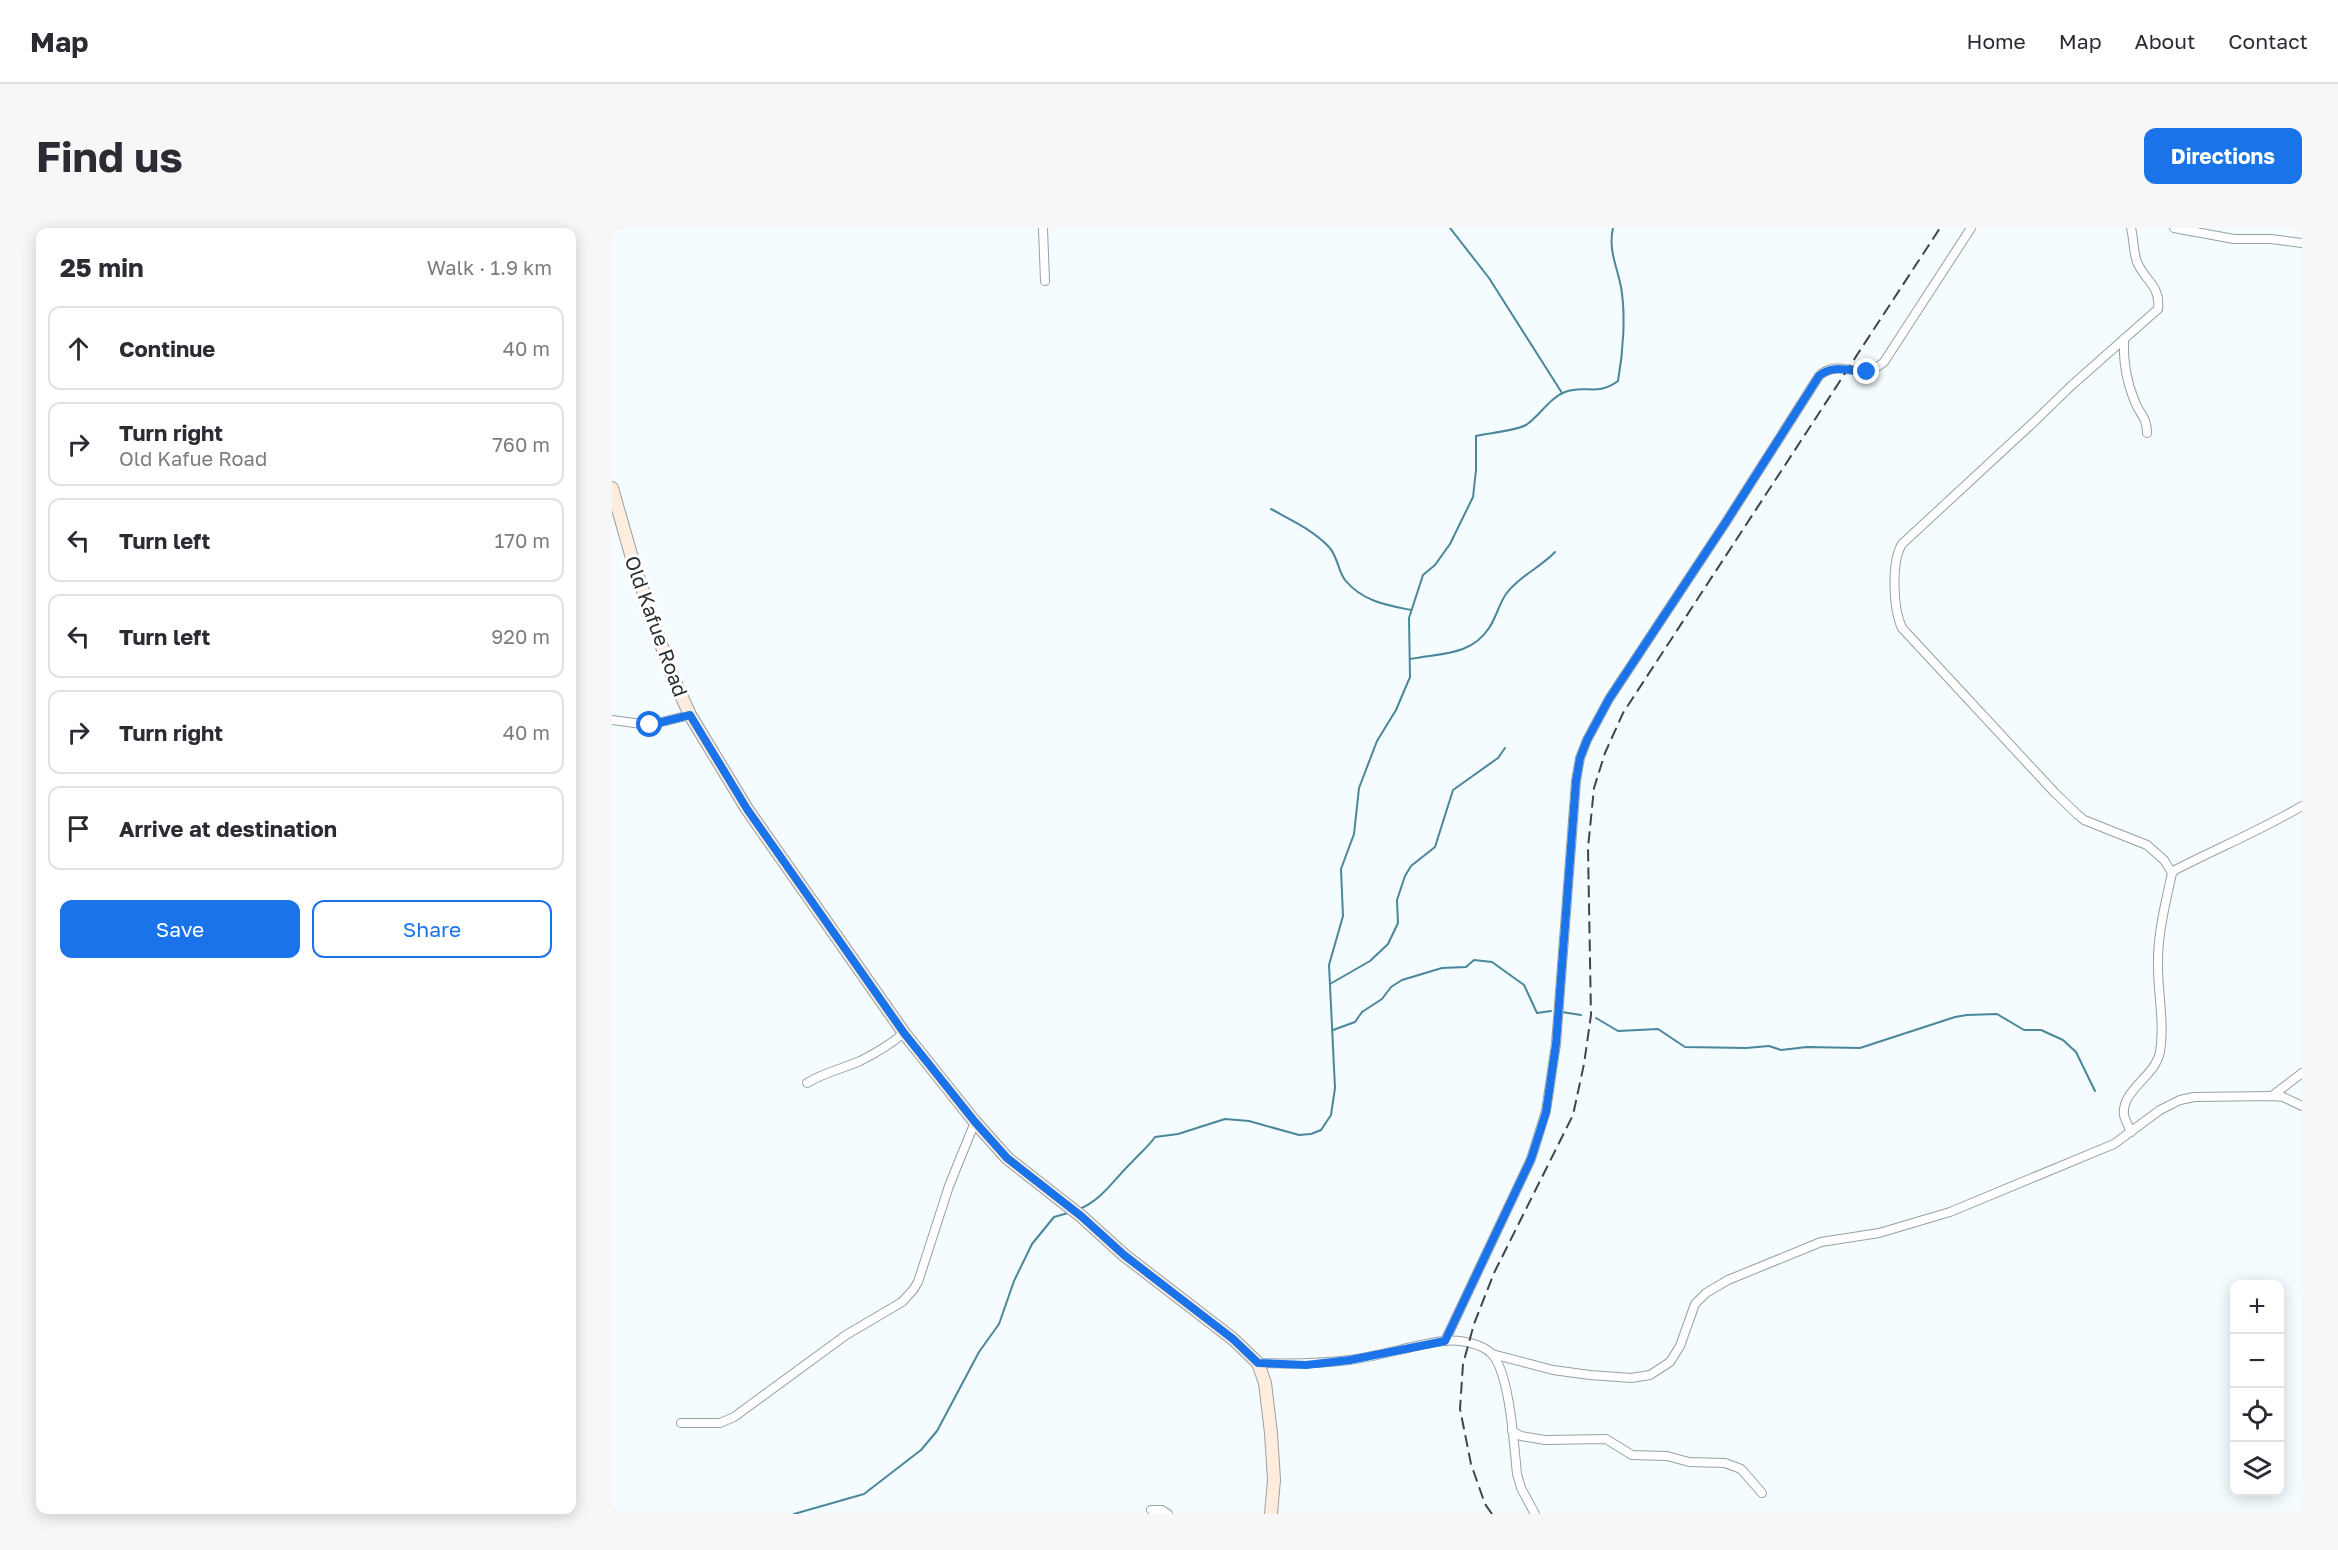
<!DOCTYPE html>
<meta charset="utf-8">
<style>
:root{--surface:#fff;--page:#f7f7f7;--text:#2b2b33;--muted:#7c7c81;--line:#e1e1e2;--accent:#1a73e8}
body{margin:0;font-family:"Golos Text",sans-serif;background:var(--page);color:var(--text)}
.controls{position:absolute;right:18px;bottom:18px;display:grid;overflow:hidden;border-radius:12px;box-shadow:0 3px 15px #0003}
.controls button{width:54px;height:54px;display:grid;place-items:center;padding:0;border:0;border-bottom:2px solid var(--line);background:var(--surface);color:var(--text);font:30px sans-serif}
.stop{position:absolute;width:18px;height:18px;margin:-14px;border:4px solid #1a73e8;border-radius:50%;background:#fff}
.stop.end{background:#1a73e8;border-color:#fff;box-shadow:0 2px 6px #0008}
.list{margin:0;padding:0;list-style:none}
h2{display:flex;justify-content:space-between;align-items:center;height:78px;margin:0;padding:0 24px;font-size:26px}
h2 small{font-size:20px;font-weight:400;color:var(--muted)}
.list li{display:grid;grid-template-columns:39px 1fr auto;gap:18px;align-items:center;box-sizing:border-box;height:84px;margin:0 12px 12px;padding:0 12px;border:2px solid var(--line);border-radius:12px}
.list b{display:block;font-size:22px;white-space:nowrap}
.list p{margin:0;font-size:20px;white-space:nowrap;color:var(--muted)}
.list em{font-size:20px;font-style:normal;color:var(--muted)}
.actions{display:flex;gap:12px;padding:18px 24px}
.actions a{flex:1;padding:14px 0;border:2px solid var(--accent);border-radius:12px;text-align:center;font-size:21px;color:var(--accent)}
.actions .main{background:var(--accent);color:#fff}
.icon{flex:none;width:33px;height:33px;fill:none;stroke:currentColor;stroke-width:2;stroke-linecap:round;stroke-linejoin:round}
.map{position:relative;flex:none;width:1690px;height:1286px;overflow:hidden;border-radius:12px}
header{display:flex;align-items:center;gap:36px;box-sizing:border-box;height:84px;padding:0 30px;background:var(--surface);border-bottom:2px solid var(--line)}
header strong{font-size:28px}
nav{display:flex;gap:33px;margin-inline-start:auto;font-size:21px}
.intro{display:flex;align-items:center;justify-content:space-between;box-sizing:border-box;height:144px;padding:0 36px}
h1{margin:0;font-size:42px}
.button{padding:15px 27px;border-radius:12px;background:var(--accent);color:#fff;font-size:21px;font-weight:700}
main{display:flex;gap:36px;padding:0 36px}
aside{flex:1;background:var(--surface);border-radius:12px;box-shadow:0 3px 15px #0003}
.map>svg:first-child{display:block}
</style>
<header>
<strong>Map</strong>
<nav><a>Home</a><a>Map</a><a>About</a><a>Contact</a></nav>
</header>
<div class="intro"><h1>Find us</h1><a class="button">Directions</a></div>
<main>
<aside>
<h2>25 min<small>Walk · 1.9 km</small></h2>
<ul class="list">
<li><svg class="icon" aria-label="ahead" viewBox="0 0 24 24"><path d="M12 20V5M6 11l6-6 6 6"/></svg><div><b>Continue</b></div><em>40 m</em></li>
<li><svg class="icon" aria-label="right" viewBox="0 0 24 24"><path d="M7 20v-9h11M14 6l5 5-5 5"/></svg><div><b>Turn right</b><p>Old Kafue Road</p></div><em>760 m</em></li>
<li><svg class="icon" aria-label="left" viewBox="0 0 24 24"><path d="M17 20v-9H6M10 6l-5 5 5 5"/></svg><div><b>Turn left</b></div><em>170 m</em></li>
<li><svg class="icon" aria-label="left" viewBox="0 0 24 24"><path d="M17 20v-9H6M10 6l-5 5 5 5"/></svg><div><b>Turn left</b></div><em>920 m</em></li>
<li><svg class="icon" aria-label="right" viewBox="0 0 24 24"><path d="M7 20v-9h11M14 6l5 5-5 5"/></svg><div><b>Turn right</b></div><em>40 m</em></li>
<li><svg class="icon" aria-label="arrive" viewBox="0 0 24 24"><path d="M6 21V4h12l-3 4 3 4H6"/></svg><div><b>Arrive at destination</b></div></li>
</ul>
<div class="actions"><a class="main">Save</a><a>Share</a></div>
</aside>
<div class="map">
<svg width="1690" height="1286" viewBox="0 0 1690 1286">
<rect width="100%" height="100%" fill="#f4fcff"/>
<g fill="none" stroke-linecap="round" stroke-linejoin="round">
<g stroke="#4a879a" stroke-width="2">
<path d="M838 0 877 50 950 165"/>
<path d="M659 281C679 292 701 302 717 319 726 329 726 343 733 352 750 373 774 377 799 382"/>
<path d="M798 431C828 425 859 428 877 400 884 390 887 376 894 366 907 348 928 340 943 324"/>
<path d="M718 756 758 733 776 716 786 695 785 672 793 648 799 638 823 619 841 562 886 530 893 520"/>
<path d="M950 784 969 787"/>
<path d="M984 790 1006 803 1046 801 1073 819 1134 820 1157 818 1169 822 1195 819 1248 820 1343 789 1355 787 1385 786 1412 802H1429L1451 812 1464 824 1483 863"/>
<path d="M721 802 743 794 750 784 770 771 779 759 790 752 830 740 854 739 862 732 880 734 912 757 925 785 939 783"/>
<path d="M467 981C490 972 503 950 520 934 528 925 536 919 543 909L566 906 613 891 637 893 687 907 699 906 709 902 719 887 723 860 717 737 731 688 729 641 742 606 747 560 765 513 784 482 798 449 797 390 811 347 823 337 838 316 861 269 864 242V208C877 205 903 203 914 197 928 188 937 170 953 164 974 156 984 169 1006 153 1011 125 1014 87 1009 59 1005 38 996 22 1001 0"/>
<path d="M182 1286 252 1266 309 1222 325 1203 367 1124 387 1096 402 1053 420 1016 442 989 456 985"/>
</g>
<g stroke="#97a0a4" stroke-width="10">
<g id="street">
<path d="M431 0 433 53"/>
<path d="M1519 0C1522 11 1521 23 1525 34 1533 53 1549 58 1546 81L1459 158 1423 193 1290 316C1279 334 1281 381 1290 400L1443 565 1465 586 1472 592 1535 617 1552 632 1560 645"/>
<path d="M1562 0 1622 11H1659L1690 15"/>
<path d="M1512 111C1511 132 1515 155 1523 174 1528 187 1535 189 1535 205"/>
<path d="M0 492 37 497 78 487"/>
<path d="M195 855C213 844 230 841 248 833 264 825 279 816 292 805"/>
<path d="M1660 868 1690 845"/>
<path d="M1519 904C1517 899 1513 892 1512 887 1509 862 1543 849 1548 824 1553 793 1545 763 1546 732 1546 704 1554 673 1560 645L1563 642C1606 620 1649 602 1690 578"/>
<path d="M833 1113 919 931 934 883 944 816 964 553 968 530 975 512 997 471 1114 294 1207 148C1227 129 1248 155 1272 134L1359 0"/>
<path d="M880 1126 941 1142 978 1147 1019 1150 1038 1147 1058 1134 1068 1118 1083 1076 1094 1065 1116 1052 1209 1014 1267 1005 1338 984 1502 916 1548 882 1568 872 1582 869 1660 868 1671 869 1690 878"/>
<path d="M646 1135C677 1136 706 1136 737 1132 769 1128 800 1117 832 1113 846 1111 869 1115 880 1126 898 1146 902 1218 905 1246L909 1260 923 1286"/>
<path d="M69 1195H108L122 1189 234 1107 290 1074 301 1062 306 1054 337 958 363 894"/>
<path d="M900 1203 909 1208 933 1212 994 1211 1020 1227 1055 1228 1077 1234 1113 1235 1129 1241 1150 1265"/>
<path d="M539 1282H550L556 1286"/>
</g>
</g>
<g stroke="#97a0a4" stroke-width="14">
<path id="secondary" d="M0 260 22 337 59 445 78 487 135 581 292 805 363 894 395 930 469 988 512 1027 621 1111 646 1135 653 1155 659 1205 662 1252 659 1286"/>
</g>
<use href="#street" stroke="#fff" stroke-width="8"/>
<use href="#secondary" stroke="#feecdd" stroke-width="12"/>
<path stroke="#414546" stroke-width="2" stroke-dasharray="12 6" stroke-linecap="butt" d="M880 1286 873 1276 859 1236 848 1181 851 1136 862 1096 882 1045 961 887 972 836 979 787 976 620 982 560 993 525 1011 485 1328 0"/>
</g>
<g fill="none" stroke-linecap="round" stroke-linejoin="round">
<path stroke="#1a73e8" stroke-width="8" d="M38 497 78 487 135 581 292 805 363 894 395 930 469 988 512 1027 621 1111 646 1135 694 1137 738 1132 833 1113 919 931 934 884 944 816 964 553 968 530 975 512 997 471 1114 294 1207 148C1220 136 1238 143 1255 144"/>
</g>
<g text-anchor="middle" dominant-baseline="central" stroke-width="6" stroke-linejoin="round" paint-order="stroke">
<g font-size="20" fill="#2c3031" stroke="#fff">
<text transform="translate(45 398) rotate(70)">Old Kafue Road</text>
</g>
</g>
</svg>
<div class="controls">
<button>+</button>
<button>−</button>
<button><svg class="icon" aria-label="locate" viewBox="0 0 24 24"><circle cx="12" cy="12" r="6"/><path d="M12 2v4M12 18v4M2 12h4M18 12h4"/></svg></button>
<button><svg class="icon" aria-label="layers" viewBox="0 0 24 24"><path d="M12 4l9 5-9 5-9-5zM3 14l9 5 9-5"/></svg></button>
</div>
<div class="stop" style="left:38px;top:497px"></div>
<div class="stop end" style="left:1255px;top:144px"></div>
</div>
</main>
